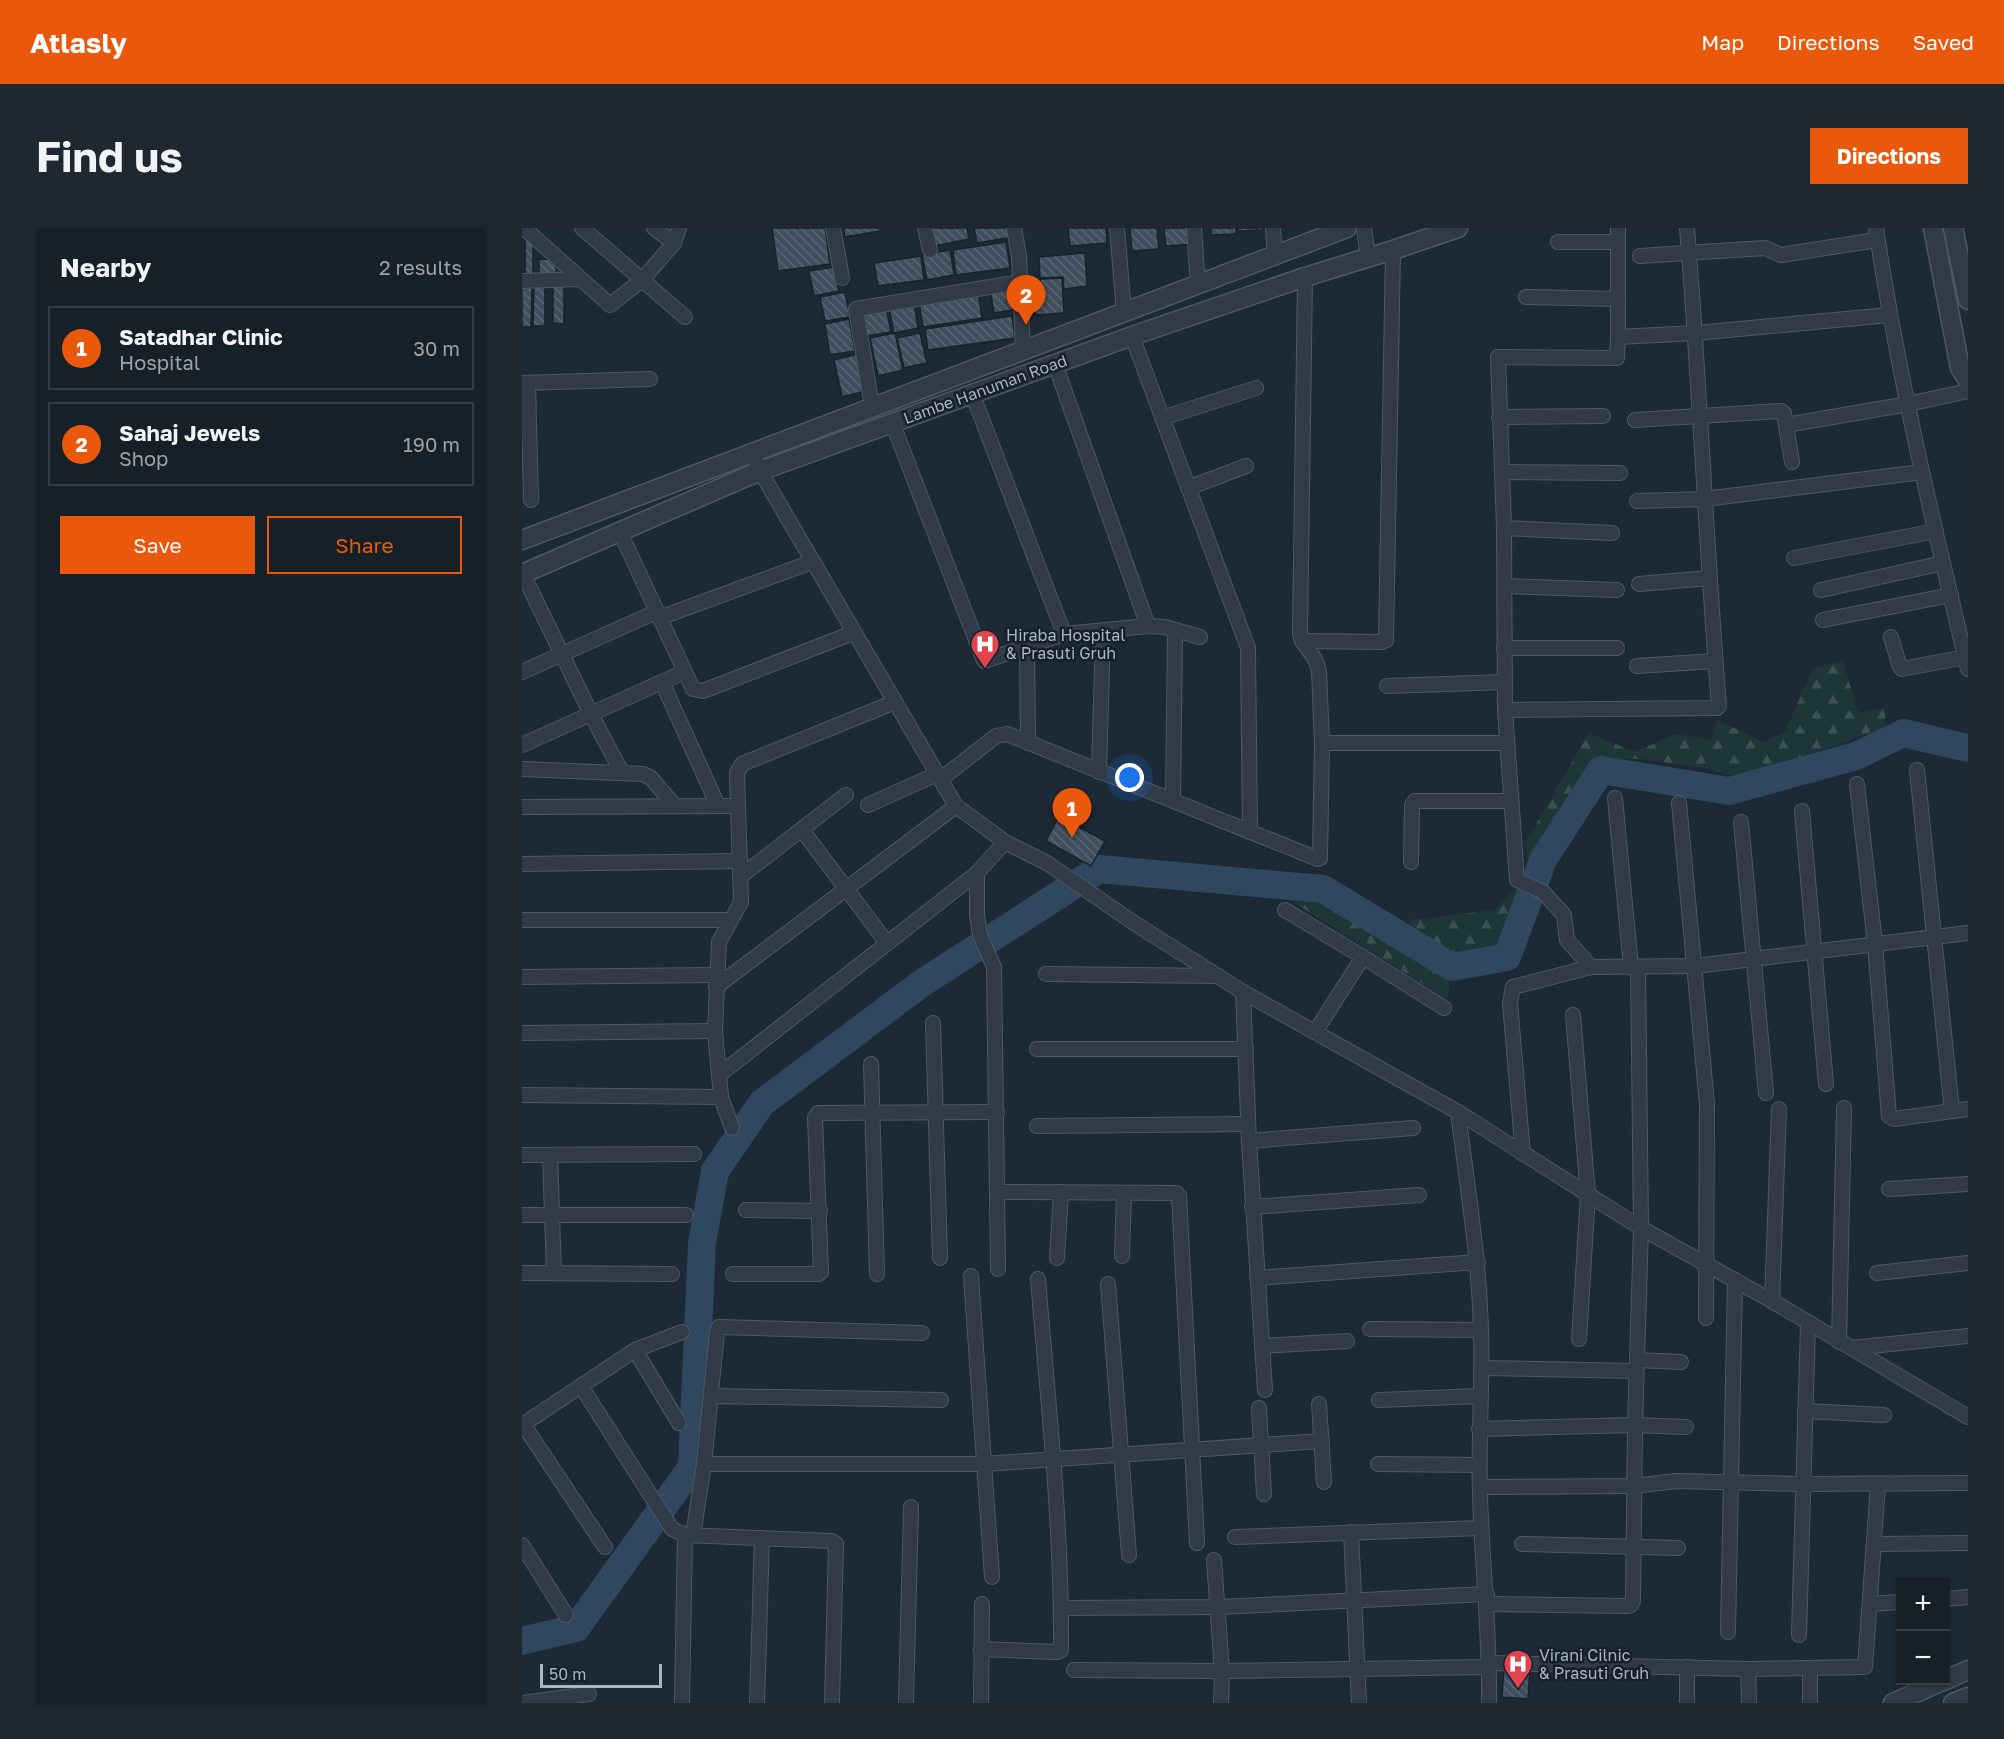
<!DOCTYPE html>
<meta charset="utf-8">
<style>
:root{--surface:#162028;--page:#1f2830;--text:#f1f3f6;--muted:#9ea3a8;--line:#353e45;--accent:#ea580c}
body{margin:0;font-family:"Golos Text",sans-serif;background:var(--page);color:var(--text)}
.controls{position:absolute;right:18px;bottom:18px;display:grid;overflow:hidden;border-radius:0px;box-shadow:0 2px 4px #0004}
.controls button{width:54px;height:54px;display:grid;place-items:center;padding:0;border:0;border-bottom:2px solid var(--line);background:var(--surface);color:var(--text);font:30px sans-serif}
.scale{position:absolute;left:18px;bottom:15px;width:122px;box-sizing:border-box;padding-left:6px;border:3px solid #aab6c4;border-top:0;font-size:16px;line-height:21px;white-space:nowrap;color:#aab6c4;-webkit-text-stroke:4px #16202b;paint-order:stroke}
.you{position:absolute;left:608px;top:550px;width:21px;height:21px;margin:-15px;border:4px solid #fff;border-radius:50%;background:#1a73e8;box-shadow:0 0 0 9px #1a73e833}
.badge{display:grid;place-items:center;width:39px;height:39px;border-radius:50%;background:var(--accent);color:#fff;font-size:20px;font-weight:700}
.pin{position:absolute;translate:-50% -50px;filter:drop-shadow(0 2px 3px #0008)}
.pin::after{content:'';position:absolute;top:32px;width:21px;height:18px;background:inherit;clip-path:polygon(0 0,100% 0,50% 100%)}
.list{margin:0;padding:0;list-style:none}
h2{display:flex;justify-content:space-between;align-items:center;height:78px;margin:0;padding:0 24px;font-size:26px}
h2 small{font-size:20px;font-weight:400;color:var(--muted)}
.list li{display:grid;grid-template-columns:39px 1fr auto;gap:18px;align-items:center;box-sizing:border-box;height:84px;margin:0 12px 12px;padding:0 12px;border:2px solid var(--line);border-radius:0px}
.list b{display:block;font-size:22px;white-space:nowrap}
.list p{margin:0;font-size:20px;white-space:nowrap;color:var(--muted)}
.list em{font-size:20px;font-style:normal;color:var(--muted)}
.actions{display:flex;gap:12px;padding:18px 24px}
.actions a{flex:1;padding:14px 0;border:2px solid var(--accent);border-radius:0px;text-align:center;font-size:21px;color:var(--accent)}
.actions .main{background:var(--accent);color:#fff}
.map{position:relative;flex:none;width:1446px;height:1475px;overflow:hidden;border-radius:0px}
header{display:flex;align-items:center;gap:36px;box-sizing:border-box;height:84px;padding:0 30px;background:var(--accent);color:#fff}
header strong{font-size:28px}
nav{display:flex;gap:33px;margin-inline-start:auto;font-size:21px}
.intro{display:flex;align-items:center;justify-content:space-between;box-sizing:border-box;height:144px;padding:0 36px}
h1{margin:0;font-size:42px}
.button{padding:15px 27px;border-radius:0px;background:var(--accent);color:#fff;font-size:21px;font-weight:700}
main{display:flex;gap:36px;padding:0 36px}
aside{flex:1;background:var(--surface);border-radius:0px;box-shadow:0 2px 4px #0004}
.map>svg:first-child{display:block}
</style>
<header>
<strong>Atlasly</strong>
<nav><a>Map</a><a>Directions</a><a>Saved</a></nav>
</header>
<div class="intro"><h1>Find us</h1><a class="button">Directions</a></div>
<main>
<aside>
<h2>Nearby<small>2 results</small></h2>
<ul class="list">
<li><span class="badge">1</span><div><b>Satadhar Clinic</b><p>Hospital</p></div><em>30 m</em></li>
<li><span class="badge">2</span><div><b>Sahaj Jewels</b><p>Shop</p></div><em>190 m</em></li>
</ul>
<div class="actions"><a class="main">Save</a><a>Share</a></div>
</aside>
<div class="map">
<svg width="1446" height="1475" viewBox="0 0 1446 1475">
<defs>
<pattern id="forest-firs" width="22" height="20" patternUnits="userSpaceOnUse" patternTransform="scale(1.5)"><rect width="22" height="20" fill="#1f3637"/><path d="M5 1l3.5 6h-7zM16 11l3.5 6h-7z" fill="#3d5152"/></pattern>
<pattern id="building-back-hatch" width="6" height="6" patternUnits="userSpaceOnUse" patternTransform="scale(1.5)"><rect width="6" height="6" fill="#404f5e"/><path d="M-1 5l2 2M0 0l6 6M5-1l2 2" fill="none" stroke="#596673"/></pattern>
</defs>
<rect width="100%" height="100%" fill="#1d2a36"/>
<g fill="url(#forest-firs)">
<path d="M1321 433 1336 485 1363 480 1364 499 1245 542 1217 549 1183 540 1120 531H1099L1082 528 1047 574 1018 637 1003 683 972 723 929 727 886 707 889 692 973 682 1008 645 1003 615 1067 505 1113 524 1154 506 1190 512 1196 492 1241 514 1263 504 1291 440Z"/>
<path d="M781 659 928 741 926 772 770 673Z"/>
</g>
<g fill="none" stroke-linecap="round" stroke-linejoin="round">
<path stroke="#2f475f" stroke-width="28" d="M0 1413 54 1400 170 1239 180 1015 193 943 240 875 400 755 577 641 801 661 930 739 985 729 1021 632 1079 542 1207 563 1334 528 1381 505 1446 520"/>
</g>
<g fill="url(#building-back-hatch)" stroke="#18222d" stroke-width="1.5">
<path d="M250 0H303L308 36 256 43Z"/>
<path d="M321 0H358V3L323 9Z"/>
<path d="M408 0H445L447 11 412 18Z"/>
<path d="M452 0H489L491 9 455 15Z"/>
<path d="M546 0H584L585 15 548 18Z"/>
<path d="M608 0H635L637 21 610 23Z"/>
<path d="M642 0H670L671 16 644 18Z"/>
<path d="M689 0H714V6L689 7Z"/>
<path d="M716 0H741V2L716 3Z"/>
<rect x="3" y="10" width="8" height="37"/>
<path d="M484 14 488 40 434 47 431 22Z"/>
<path d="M428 22 432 47 405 52 400 27Z"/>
<path d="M563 25 565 58 542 61 541 49 518 50 517 29Z"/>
<path d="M399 28 402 52 356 58 352 35Z"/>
<path d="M17 31 34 32V49H17Z"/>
<path d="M312 39 317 63 292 68 287 43Z"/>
<path d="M540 50 542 85 513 87 511 58 520 51Z"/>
<path d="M31 56 42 57V96L31 95Z"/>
<path d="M487 58 491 82 472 85 468 61Z"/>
<path d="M12 59H23V98H11Z"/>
<path d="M0 60H10L9 99H0Z"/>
<path d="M323 64 328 89 303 93 298 69Z"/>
<path d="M456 64 460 90 401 99 397 74Z"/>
<path d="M392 75 396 100 372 105 367 80Z"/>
<path d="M364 79 369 104 344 108 340 83Z"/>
<path d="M490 88 493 110 406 122 403 101Z"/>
<path d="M327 91 333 123 308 127 303 96Z"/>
<path d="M373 105 381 142 356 148 348 110Z"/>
<path d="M398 105 405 135 382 140 375 110Z"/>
<path d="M336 126 344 163 320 169 312 132Z"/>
<path d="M537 588 583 613 569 638 524 613Z"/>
<path d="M982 1439 1008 1441 1006 1471 980 1469Z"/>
</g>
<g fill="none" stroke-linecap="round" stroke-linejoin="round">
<g stroke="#4e5965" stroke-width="16">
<g id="minor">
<path d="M2 0 88 77 120 52 152 15"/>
<path d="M60 0 163 89"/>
<path d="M132 0 152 15 157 0"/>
<path d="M311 0 320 50"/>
<path d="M403 0 408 22"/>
<path d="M492 0 497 28 501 123"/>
<path d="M595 0 602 85"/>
<path d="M672 0 676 57"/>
<path d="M751 0 753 27"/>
<path d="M842 0 846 30"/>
<path d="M1096 0V109L1095 130 976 129 982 300 983 482 995 652 1021 664 1042 687 1045 712 1069 739 1173 738 1446 705"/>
<path d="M1354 0C1376 148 1411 295 1446 441"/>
<path d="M1036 14H1095"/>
<path d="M1118 28 1243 20 1259 27 1355 12"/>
<path d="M0 53 58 51"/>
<path d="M1004 69 1096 71"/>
<path d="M610 108 726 420 728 604"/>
<path d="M1096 109 1174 105 1367 87"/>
<path d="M533 136 626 398"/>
<path d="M0 155 128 151"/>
<path d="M6 155 9 272"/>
<path d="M450 165 542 406"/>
<path d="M350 179 334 81 498 54"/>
<path d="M977 189 1081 188"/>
<path d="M640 190 734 160"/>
<path d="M1113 192 1259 183 1262 185 1270 234"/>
<path d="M370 194 462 433 542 406 626 398 643 399 678 409"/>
<path d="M1264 197 1386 176 1446 163"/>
<path d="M230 225 238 243 434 578 483 614 525 635 612 695 721 764 936 884 1119 1000 1250 1073 1446 1189"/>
<path d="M980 244 1098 245"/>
<path d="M666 260 724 238"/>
<path d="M1115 273 1183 271 1400 244"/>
<path d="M982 300 1090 305"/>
<path d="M98 304 171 461 181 463 331 405"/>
<path d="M1272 330 1414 303"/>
<path d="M1 346 69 486 99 543"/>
<path d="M1117 356 1187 350"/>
<path d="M983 358 1095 362"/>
<path d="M1299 362 1421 335"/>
<path d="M137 390 290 334"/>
<path d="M1301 392 1429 367"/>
<path d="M1369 409 1378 439 1380 441 1443 429"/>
<path d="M780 413 860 414 864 412 871 22"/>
<path d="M505 419 506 515"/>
<path d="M982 420H1095"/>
<path d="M1115 438 1193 433"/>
<path d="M0 444 134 384"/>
<path d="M140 454 196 578"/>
<path d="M865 458 983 454"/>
<path d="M983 482 1195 480 1197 478C1184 319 1178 159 1165 0"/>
<path d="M800 515H985"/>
<path d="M0 517 162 444"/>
<path d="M0 541 121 546 129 550 153 578"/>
<path d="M1395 542 1430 883"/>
<path d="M577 544 581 403"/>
<path d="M419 551 474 508 485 506 796 631 798 630 800 515 797 443 793 431 780 413 778 405 783 49"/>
<path d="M1335 556 1353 716 1367 888 1372 891 1446 881"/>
<path d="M1093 570 1109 739"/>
<path d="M651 573 653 402"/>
<path d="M1157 575 1185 876 1184 1090"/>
<path d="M346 577 415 546"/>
<path d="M0 579 216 578"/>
<path d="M1280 583 1304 856"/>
<path d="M1219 594 1244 865"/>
<path d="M280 602 365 715"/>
<path d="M889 634 890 577 893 573H989"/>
<path d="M0 636 218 633"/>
<path d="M455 645V687L458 707 472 739 476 1041"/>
<path d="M219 648 324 567"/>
<path d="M763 682 841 729 922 780"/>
<path d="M0 692H209"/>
<path d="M524 746 696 748"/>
<path d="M0 749 194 747"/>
<path d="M194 759 434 578"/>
<path d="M721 764 727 913 743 1162"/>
<path d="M1051 787 1066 967 1057 1111"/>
<path d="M411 795 418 1030"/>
<path d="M793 804 841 729"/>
<path d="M0 805 193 803"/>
<path d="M515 821H724"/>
<path d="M349 836 355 1046"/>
<path d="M197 847 455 645 483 614"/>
<path d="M0 867 199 869"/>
<path d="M936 884C945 957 957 1029 959 1102 961 1156 956 1211 958 1266 960 1336 968 1405 967 1475"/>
<path d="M515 898 726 896"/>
<path d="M210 900 199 869 193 803 197 714 219 674 215 545 220 536 373 474"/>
<path d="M727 913 891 900"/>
<path d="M1001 926 988 775 991 759 1069 739"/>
<path d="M0 927 172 926"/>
<path d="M28 927 32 1045"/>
<path d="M1367 961 1446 956"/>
<path d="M476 964 654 965 657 968 675 1315"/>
<path d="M730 979 897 967"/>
<path d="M224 982 298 983"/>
<path d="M0 987H164"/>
<path d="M600 1028 602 965"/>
<path d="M535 1030 539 964"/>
<path d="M0 1045 150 1046"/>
<path d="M1355 1045 1446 1035"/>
<path d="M211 1046H296L299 1044 293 890 296 885 475 884"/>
<path d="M449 1048 470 1349"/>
<path d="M735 1050 956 1034"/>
<path d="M586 1056 607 1327"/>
<path d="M1250 1073 1257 881"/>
<path d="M848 1101 959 1102"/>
<path d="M1317 1114 1322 880"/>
<path d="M740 1118 825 1113"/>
<path d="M1330 1120 1446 1108"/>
<path d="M113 1122 157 1195"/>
<path d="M1115 1132 1159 1134"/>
<path d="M959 1140 1114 1143"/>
<path d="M59 1158 150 1301 163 1307 310 1313 314 1316 310 1475"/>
<path d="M190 1168 419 1172"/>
<path d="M857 1172 958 1168"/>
<path d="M797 1176 802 1254"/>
<path d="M737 1180 742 1266"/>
<path d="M1283 1183 1362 1187"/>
<path d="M1 1196 83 1319"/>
<path d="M0 1197 113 1122 160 1104"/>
<path d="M957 1201 1113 1197 1164 1199"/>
<path d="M182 1236H461L800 1213"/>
<path d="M856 1236 957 1237"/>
<path d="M958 1259 1112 1258 1154 1253 1281 1256 1446 1255"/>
<path d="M829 1304 837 1475"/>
<path d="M171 1307 182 1236 195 1104 197 1099 400 1105"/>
<path d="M713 1309 959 1300"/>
<path d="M1000 1316 1156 1320"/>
<path d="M1352 1316 1446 1315"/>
<path d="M0 1317 44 1387"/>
<path d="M692 1332 700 1443 699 1475"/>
<path d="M1424 1371 1446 1369"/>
<path d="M965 1376 1106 1378 1109 1377 1111 1373 1113 1197 1119 1000 1116 739"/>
<path d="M1348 1376 1378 1374"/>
<path d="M540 1380 696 1379 965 1366"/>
<path d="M1206 1404 1213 1052"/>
<path d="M1277 1407 1286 1095"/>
<path d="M459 1421 535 1424 539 1422C540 1298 526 1174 516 1051"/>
<path d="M967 1435 1226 1441 1343 1439 1356 1256"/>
<path d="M1288 1440V1475"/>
<path d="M1226 1441 1227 1475"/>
<path d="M552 1442 700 1443 967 1439"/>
<path d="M0 1475 67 1466"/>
<path d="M160 1475 163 1307"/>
<path d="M235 1475 240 1310"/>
<path d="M384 1475 389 1279"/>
<path d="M459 1475 460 1376"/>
<path d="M1165 1475V1439"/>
</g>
</g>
<g stroke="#4e5965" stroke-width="21">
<g id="tertiary">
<path d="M1411 0 1438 140 1446 152"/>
<path d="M1431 0 1446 72"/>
<path d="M0 312 825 0"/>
<path d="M0 346 238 243 610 108 783 49 871 22 936 0"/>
<path d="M1424 1452 1446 1442"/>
<path d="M1371 1475 1423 1452"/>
<path d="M1431 1475 1446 1469"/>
</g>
</g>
<use href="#minor" stroke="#313b47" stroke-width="14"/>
<use href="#tertiary" stroke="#313b47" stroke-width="18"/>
</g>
<defs>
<g id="hospital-pin" transform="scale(1.5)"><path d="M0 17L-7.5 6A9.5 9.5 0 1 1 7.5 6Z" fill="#e0444e" stroke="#16202b"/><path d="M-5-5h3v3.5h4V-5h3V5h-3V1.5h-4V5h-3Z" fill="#fff"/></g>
</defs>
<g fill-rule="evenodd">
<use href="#hospital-pin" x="463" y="416"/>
<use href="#hospital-pin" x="996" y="1436"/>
</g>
<g text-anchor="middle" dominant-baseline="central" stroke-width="5" stroke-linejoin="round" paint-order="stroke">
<g font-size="16" fill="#aab6c4" stroke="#16202b">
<text transform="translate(463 161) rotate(-20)">Lambe Hanuman Road</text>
</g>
<g font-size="16" fill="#aab6c4" stroke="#16202b" text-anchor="start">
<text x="484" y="407">Hiraba Hospital<tspan x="484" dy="18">&amp; Prasuti Gruh</tspan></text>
<text x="1017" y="1427">Virani Cilnic<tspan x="1017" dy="18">&amp; Prasuti Gruh</tspan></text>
</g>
</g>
</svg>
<div class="controls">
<button>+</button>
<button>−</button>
</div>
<div class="scale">50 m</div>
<div class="you"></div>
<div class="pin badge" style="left:550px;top:610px">1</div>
<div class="pin badge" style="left:504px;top:97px">2</div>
</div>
</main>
